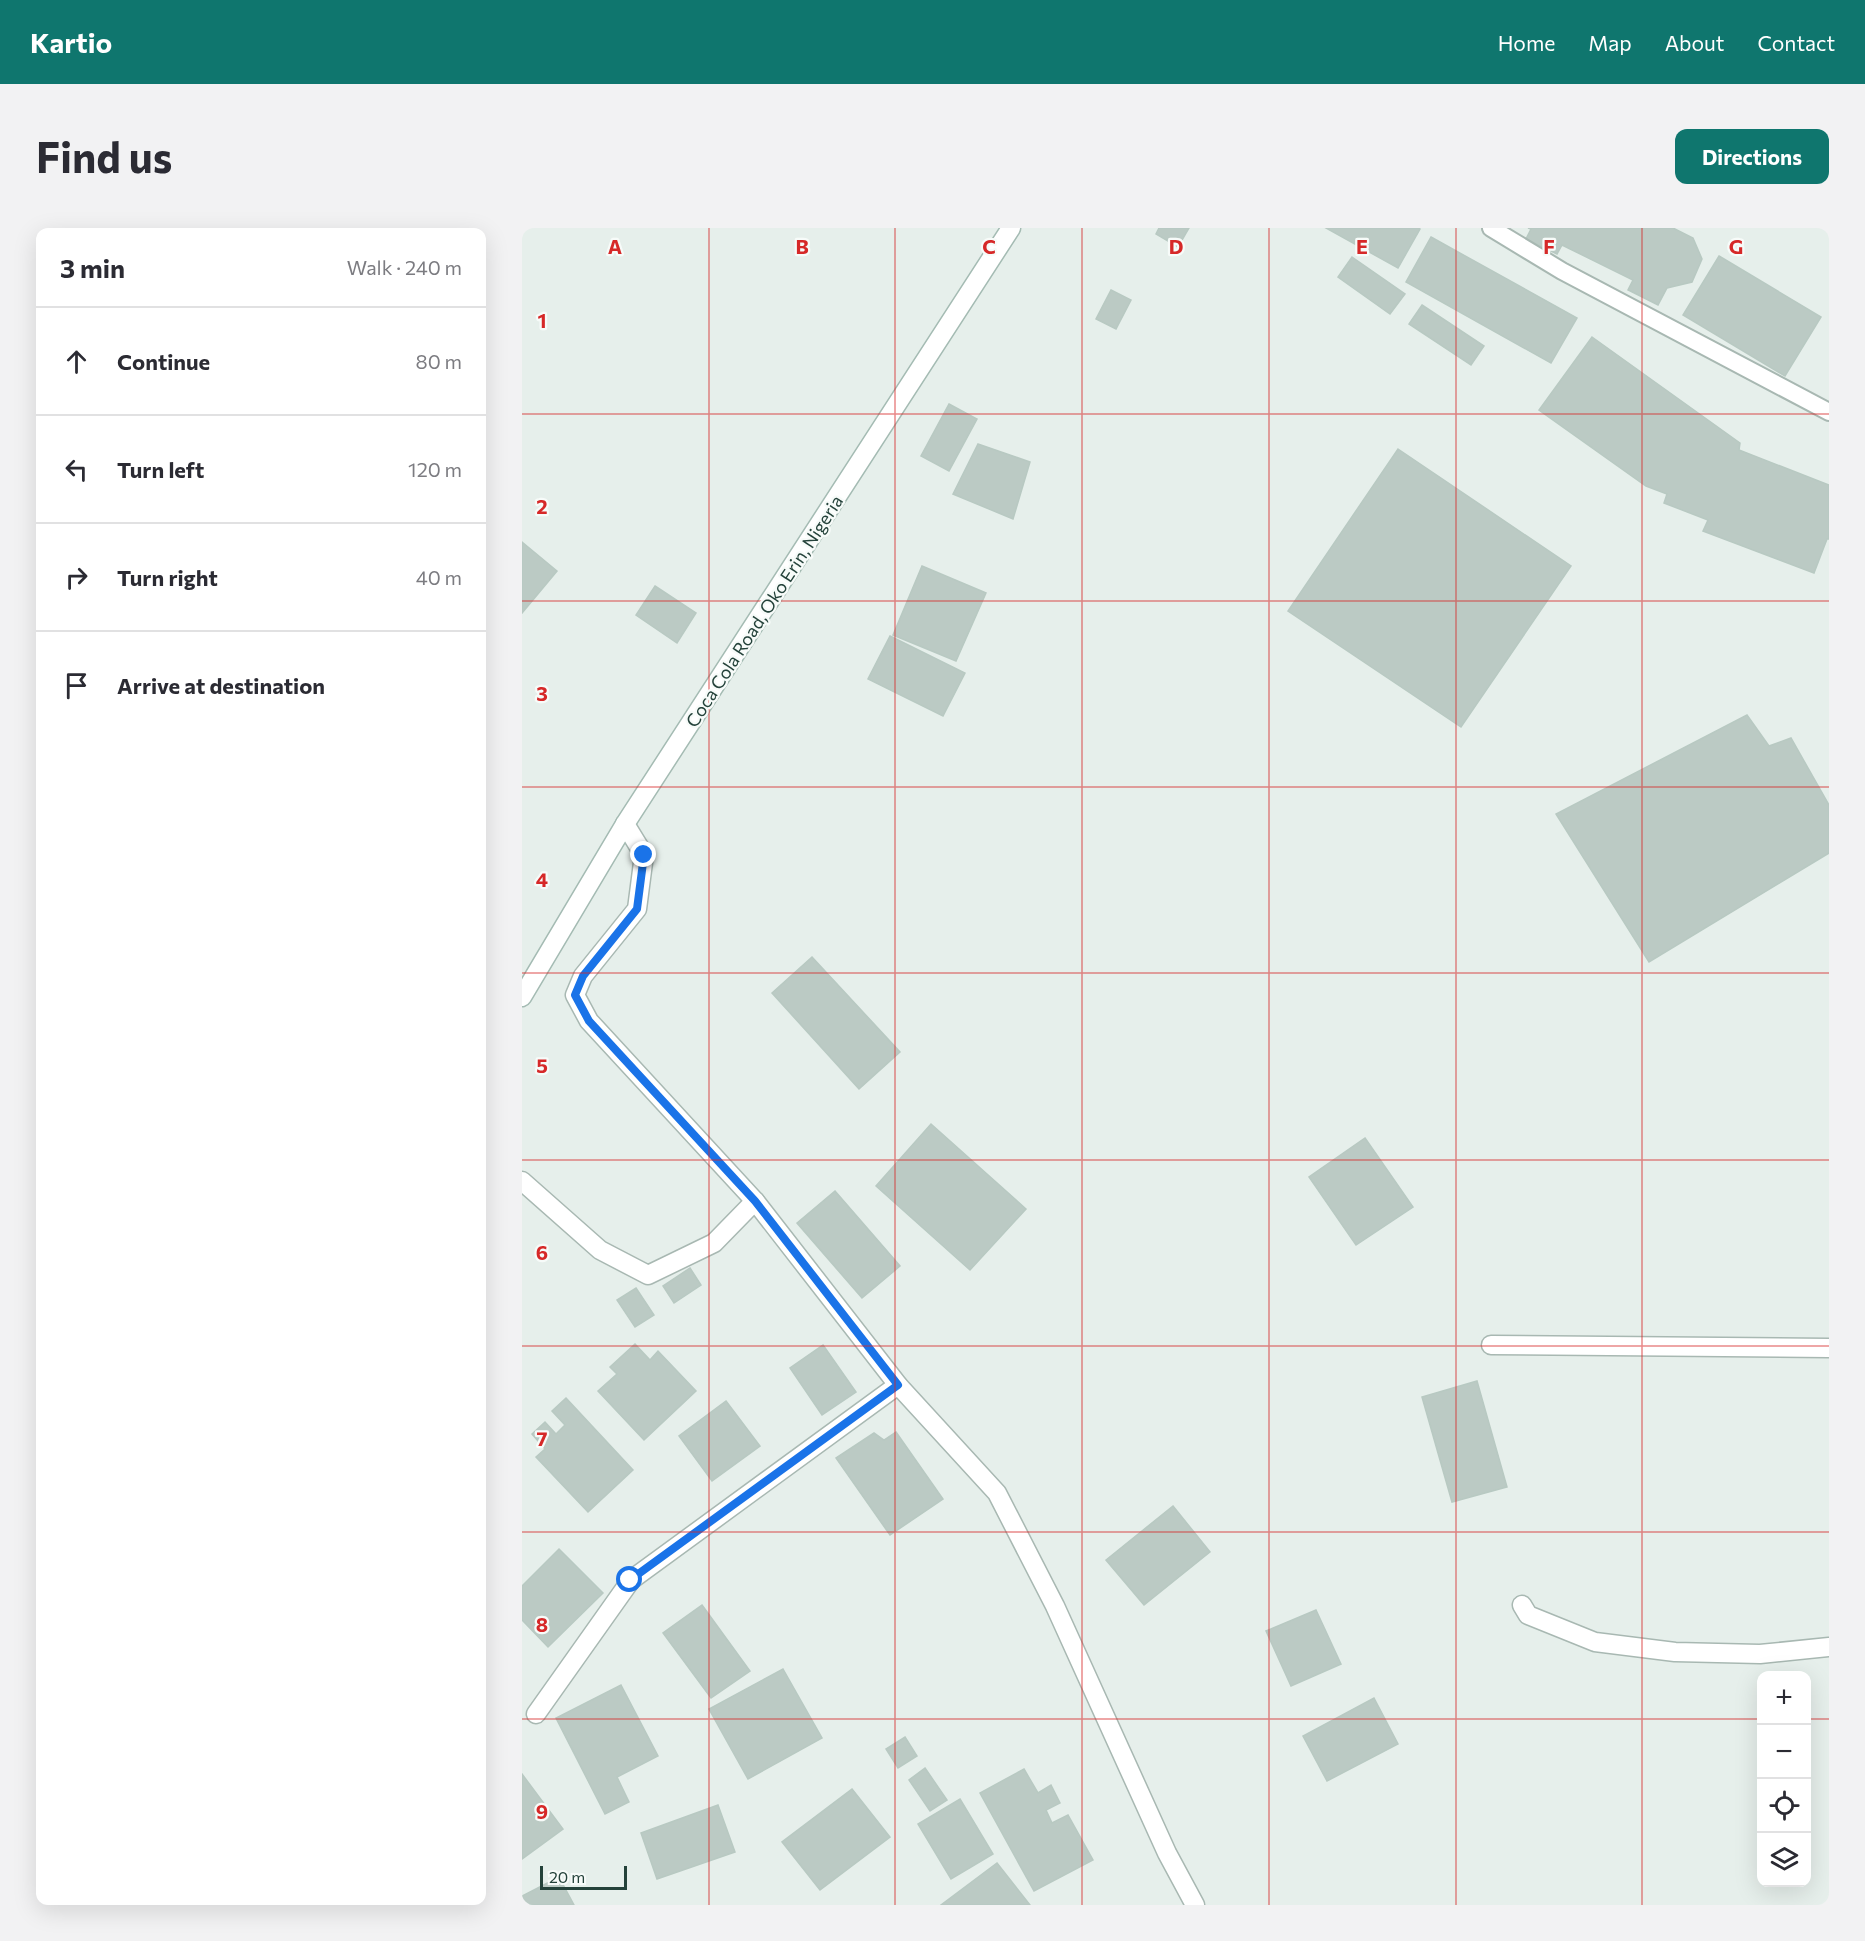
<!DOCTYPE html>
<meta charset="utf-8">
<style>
:root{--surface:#fff;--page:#f2f2f3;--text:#2b2b33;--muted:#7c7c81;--line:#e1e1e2;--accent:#0f766e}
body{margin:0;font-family:Commissioner,sans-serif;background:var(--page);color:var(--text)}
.controls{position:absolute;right:18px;bottom:18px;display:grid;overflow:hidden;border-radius:12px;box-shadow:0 6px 24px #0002}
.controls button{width:54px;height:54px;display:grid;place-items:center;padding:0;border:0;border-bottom:2px solid var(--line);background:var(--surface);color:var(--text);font:30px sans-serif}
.scale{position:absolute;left:18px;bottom:15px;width:87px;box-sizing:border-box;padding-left:6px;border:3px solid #24423a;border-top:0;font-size:16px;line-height:21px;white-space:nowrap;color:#24423a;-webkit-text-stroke:4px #f7fbf9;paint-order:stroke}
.stop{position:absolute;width:18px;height:18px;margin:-14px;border:4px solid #1a73e8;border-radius:50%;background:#fff}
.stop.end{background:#1a73e8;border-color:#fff;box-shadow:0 2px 6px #0008}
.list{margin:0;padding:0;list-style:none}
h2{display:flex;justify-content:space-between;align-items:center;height:78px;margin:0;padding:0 24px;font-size:26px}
h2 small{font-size:20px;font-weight:400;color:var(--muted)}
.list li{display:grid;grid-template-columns:39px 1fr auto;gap:18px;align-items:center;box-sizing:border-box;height:108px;padding:0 24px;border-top:2px solid var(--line)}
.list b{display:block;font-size:22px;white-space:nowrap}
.list em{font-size:20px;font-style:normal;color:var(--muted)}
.icon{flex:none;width:33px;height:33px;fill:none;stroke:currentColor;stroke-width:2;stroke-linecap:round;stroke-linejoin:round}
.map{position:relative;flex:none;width:1307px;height:1677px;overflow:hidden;border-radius:12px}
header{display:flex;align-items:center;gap:36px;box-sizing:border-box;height:84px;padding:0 30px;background:var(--accent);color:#fff}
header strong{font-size:28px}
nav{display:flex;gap:33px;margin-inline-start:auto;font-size:21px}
.intro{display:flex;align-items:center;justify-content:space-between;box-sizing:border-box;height:144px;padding:0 36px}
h1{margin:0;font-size:42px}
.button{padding:15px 27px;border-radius:12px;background:var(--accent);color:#fff;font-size:21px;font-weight:700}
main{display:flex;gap:36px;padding:0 36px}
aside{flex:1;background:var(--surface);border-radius:12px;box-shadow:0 6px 24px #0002}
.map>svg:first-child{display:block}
</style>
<header>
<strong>Kartio</strong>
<nav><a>Home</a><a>Map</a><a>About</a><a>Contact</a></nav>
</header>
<div class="intro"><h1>Find us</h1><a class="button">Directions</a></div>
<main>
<aside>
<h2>3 min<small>Walk · 240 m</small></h2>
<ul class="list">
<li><svg class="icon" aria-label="ahead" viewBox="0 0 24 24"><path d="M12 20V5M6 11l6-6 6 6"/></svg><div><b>Continue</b></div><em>80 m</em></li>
<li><svg class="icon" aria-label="left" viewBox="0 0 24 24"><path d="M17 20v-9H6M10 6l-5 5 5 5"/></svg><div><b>Turn left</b></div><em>120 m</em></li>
<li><svg class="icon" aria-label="right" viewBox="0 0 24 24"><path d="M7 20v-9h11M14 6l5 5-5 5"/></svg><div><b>Turn right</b></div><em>40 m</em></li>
<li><svg class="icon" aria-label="arrive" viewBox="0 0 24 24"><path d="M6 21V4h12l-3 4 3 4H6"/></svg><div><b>Arrive at destination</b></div></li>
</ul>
</aside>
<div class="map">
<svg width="1307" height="1677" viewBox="0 0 1307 1677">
<rect width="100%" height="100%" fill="#e6efeb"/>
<g fill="#bbcac4" stroke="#b8c9c2" stroke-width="1.5">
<path d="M637 0H667L656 19 634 6Z"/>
<path d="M804 0H896L898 1 876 40Z"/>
<path d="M1006 0H1151L1171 10 1180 31 1170 54 1145 60 1136 77 1106 62 1111 52 1040 17 1035 26 1004 11 1009 1Z"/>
<path d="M909 9 1055 90 1029 135 884 54Z"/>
<path d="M1197 28 1299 89 1263 148 1161 87Z"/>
<path d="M830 29 883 66 868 86 816 49Z"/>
<path d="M589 62 609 72 594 101 574 91Z"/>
<path d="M900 77 962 118 949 137 887 96Z"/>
<path d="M1070 109 1218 215 1217 222 1307 257V311H1305L1292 345 1181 303 1186 292 1142 275 1145 266 1124 258 1017 182Z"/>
<path d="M427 176 455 191 427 243 399 228Z"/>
<path d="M456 216 508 234 491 291 431 266Z"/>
<path d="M876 221 1049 338 939 499 766 383Z"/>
<path d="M0 314 35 343 0 385Z"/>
<path d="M400 338 464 365 434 433 371 407Z"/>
<path d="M133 358 174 385 155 415 114 387Z"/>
<path d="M368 408 443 445 421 488 346 451Z"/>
<path d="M1225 487 1247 518 1269 510 1307 577V625L1127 734 1034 586Z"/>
<path d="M290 729 378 824 337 861 250 765Z"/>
<path d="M409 896 504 981 448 1042 354 958Z"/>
<path d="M843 910 891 979 834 1017 787 949Z"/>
<path d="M313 963 378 1038 340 1070 275 995Z"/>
<path d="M168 1040 179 1057 152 1075 141 1058Z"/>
<path d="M114 1060 132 1087 113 1099 95 1072Z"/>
<path d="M113 1116 128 1132 136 1123 174 1163 122 1212 76 1163 95 1146 88 1139Z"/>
<path d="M301 1117 334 1164 300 1187 268 1140Z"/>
<path d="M955 1153 985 1259 930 1274 900 1169Z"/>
<path d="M44 1170 111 1242 66 1284 14 1229 23 1221 10 1206 23 1194 34 1206 43 1197 30 1183Z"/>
<path d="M204 1173 238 1218 190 1253 157 1208Z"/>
<path d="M374 1204 421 1271 368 1307 314 1230 352 1205 362 1212Z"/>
<path d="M651 1278 688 1324 622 1377 584 1332Z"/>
<path d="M37 1321 81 1365 26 1419 0 1392V1358Z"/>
<path d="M180 1377 228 1443 189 1470 141 1405Z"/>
<path d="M794 1382 819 1436 769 1458 744 1403Z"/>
<path d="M261 1441 300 1510 226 1551 187 1481Z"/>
<path d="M99 1457 136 1528 95 1549 107 1574 83 1586 34 1490Z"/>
<path d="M852 1470 876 1516 805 1553 781 1508Z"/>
<path d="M383 1509 395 1528 376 1540 364 1521Z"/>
<path d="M403 1540 425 1572 408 1583 387 1552Z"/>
<path d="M502 1541 516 1565 529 1557 538 1575 524 1582 530 1595 546 1587 571 1632 512 1663 458 1565Z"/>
<path d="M0 1546 41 1601 0 1631Z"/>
<path d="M330 1561 368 1609 298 1662 260 1614Z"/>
<path d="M438 1571 471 1626 429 1651 396 1596Z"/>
<path d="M196 1577 213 1624 135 1651 119 1605Z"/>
<path d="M475 1635 508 1677H419Z"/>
<path d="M37 1649 52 1677H2L0 1668Z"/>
</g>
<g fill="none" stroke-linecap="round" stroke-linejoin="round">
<g stroke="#a8b8b2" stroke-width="20">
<path id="lane" d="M969 0 1040 43 1307 184"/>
</g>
<g stroke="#a8b8b2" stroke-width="21">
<g id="street">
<path d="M103 596 122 627 115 681 61 748 53 767 67 793 233 973 376 1157 475 1265 533 1378 645 1625 673 1677"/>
<path d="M0 953 78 1022 126 1047 192 1015 233 973"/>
<path d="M969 1117 1307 1120"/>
<path d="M1000 1377 1006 1387 1073 1414 1153 1424 1238 1426 1307 1419"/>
<path d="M14 1486 109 1352 376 1157"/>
</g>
</g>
<g stroke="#a4bbb3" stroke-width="21">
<path id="secondary" d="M0 769 103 596 489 0"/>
</g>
<use href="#lane" stroke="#fff" stroke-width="16"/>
<use href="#street" stroke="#fff" stroke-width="18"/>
<use href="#secondary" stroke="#fff" stroke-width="18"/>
</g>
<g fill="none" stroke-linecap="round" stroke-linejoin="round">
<path stroke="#1a73e8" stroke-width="8" d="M108 1352 376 1157 233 973 67 793 53 767 61 748 115 681 122 627"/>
</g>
<path fill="none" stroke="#d62828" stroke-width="1.5" stroke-opacity="0.55" d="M187 0V1677M373 0V1677M560 0V1677M747 0V1677M934 0V1677M1120 0V1677M0 186H1307M0 373H1307M0 559H1307M0 745H1307M0 932H1307M0 1118H1307M0 1304H1307M0 1491H1240M1284 1491H1307"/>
<g text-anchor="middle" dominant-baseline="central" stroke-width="4.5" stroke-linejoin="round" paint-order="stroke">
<g font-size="18" fill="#24423a" stroke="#f7fbf9">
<text transform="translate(242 383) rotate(-57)">Coca Cola Road, Oko Erin, Nigeria</text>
</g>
</g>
<g font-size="20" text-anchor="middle" font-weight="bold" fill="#d62828" stroke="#f7fbf9" stroke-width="4.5" stroke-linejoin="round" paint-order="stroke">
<text x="93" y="26">A</text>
<text x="280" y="26">B</text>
<text x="467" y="26">C</text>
<text x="654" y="26">D</text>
<text x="840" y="26">E</text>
<text x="1027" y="26">F</text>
<text x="1214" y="26">G</text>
<text x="20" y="100">1</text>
<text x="20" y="286">2</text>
<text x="20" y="473">3</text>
<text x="20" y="659">4</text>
<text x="20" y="845">5</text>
<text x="20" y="1032">6</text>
<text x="20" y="1218">7</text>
<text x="20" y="1404">8</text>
<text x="20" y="1591">9</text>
</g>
</svg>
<div class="controls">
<button>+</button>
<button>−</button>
<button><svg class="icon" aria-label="locate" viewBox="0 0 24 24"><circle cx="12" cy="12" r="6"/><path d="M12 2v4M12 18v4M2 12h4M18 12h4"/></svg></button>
<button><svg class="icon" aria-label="layers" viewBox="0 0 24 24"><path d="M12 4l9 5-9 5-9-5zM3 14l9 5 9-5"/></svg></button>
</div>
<div class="scale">20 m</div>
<div class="stop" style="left:108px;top:1352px"></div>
<div class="stop end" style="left:122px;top:627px"></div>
</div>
</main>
